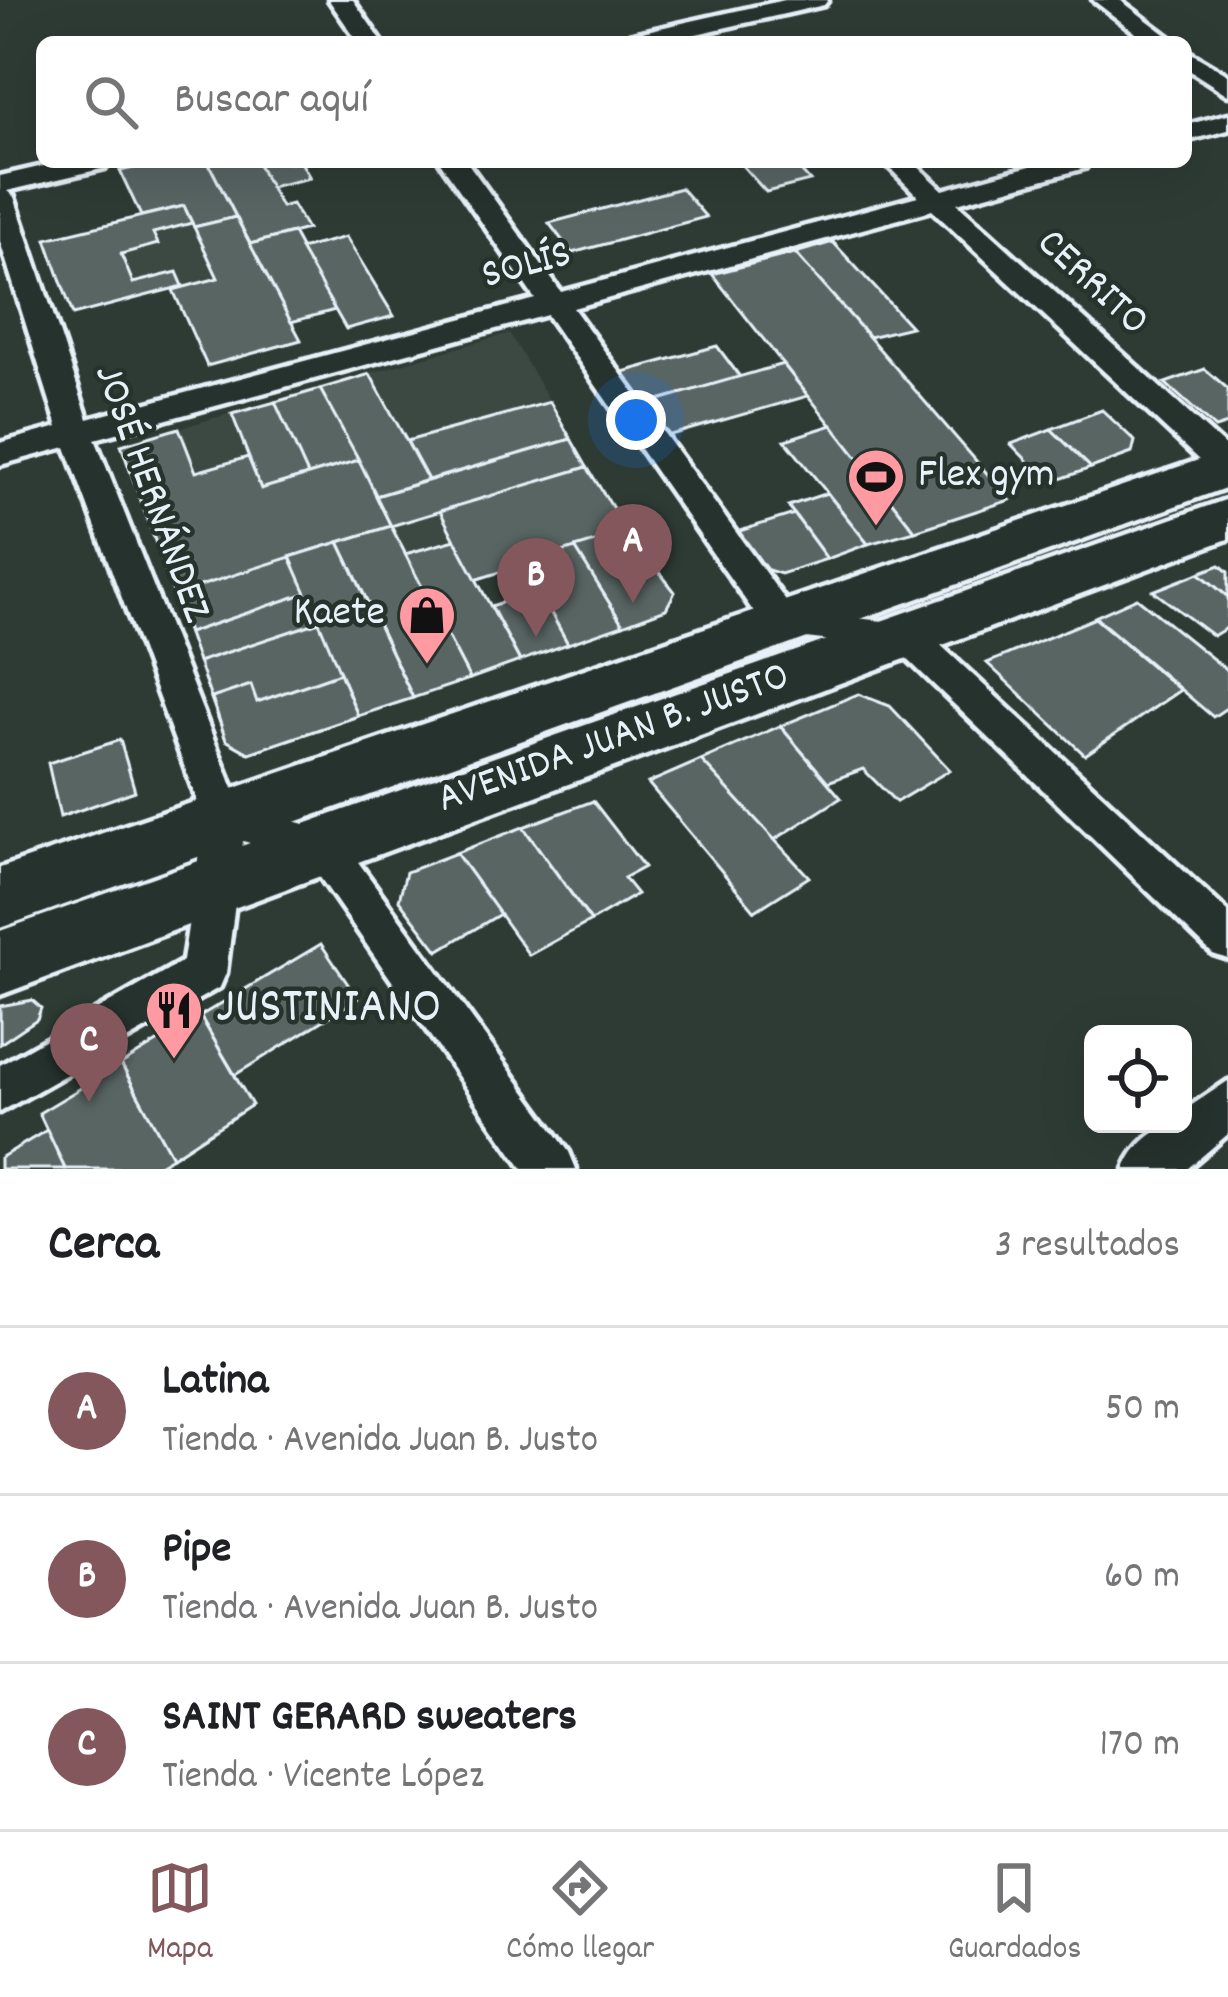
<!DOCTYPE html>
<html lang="es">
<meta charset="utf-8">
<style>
:root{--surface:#fff;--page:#f2f2f2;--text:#202124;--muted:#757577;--line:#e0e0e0;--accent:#84575d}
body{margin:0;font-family:Dekko,sans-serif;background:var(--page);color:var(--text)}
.controls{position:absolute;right:36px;bottom:36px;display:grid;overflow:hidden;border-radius:18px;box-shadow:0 12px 48px #0002}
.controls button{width:108px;height:108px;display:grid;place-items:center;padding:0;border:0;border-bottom:3px solid var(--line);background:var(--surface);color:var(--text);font:60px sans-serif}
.you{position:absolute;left:636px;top:420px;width:42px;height:42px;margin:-30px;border:9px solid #fff;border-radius:50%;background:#1a73e8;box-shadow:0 0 0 18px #1a73e833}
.badge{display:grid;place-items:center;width:78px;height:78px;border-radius:50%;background:var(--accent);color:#fff;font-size:39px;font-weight:700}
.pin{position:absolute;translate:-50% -99px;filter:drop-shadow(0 3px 6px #0008)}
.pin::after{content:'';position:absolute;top:63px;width:42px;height:36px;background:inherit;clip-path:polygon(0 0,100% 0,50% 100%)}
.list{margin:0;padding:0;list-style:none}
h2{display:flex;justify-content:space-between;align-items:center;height:156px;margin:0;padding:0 48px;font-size:51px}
h2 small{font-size:39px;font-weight:400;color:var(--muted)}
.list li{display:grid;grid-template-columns:78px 1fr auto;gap:36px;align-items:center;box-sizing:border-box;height:168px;padding:0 48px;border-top:3px solid var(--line)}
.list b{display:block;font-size:45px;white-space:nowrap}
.list p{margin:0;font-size:39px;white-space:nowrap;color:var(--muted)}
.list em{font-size:39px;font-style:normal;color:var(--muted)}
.icon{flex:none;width:66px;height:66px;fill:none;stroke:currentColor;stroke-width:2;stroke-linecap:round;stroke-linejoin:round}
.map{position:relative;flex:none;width:1228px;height:1169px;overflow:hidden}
.search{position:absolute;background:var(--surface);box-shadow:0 12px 48px #0002;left:36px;right:36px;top:36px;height:132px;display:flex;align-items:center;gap:30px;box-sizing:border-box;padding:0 42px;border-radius:18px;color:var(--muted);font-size:45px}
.sheet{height:660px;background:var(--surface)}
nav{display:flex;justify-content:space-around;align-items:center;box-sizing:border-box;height:168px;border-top:3px solid var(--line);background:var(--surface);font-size:33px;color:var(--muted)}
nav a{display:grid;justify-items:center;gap:6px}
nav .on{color:var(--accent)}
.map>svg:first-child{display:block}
</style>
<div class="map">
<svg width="1228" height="1169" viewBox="0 0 1228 1169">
<rect width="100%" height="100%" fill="#2e3b35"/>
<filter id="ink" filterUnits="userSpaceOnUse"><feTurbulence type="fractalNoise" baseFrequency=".00833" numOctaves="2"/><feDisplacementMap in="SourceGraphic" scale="24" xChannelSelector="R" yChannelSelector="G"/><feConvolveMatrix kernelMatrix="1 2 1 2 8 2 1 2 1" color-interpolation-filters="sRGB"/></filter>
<g filter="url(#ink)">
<g fill="#3b4843">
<path d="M184 206 218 278 73 315 46 239Z"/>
<path d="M509 333 628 532 475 580 455 540 405 554 358 716 249 753 226 740 121 445Z"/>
</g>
<g fill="#596563" stroke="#e8f1f8" stroke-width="3">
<path d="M159 162H208L236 217 194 227 184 206 141 216 120 171Z"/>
<path d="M208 162H257L281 207 292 204 307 229 250 244Z"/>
<path d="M257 162H301L310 178 270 187Z"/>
<path d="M739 162H793L810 181 766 192Z"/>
<path d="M681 188 706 217 572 253 549 223Z"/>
<path d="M184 206 192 223 153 233 158 244 121 254 133 283 177 272 183 286 73 315 46 239Z"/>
<path d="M236 217 301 340 207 366 173 290 218 278 194 227Z"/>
<path d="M293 233 335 310 291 322 250 244Z"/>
<path d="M346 237 394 316 346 329 300 249Z"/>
<path d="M833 242 911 327 869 337 795 253Z"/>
<path d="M795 253 869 337 1010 500 915 531 712 274Z"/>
<path d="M717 346 740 377 645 404 623 372Z"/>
<path d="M783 364 808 396 667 436 645 404Z"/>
<path d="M1205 369 1228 389V424L1215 428 1165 383Z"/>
<path d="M370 374 428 480 376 496 320 389Z"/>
<path d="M320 389 359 460 308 475 275 402Z"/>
<path d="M275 402 308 475 261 489 232 414Z"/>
<path d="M550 402 571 439 428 480 407 441Z"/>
<path d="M1102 410 1135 441 1132 453 1091 468 1051 429Z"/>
<path d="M832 425 915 531 868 544 785 440Z"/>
<path d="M179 428 196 472 248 457 261 489 359 460 391 526 290 557 319 622 198 662 121 445Z"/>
<path d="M1051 429 1091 468 1049 483 1011 444Z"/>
<path d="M571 439 587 467 391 526 376 496Z"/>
<path d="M587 467 628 532 475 580 440 511Z"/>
<path d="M827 493 868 544 827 559 788 506Z"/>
<path d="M794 514 827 559 781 574 755 566 733 533Z"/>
<path d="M391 526 470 679 413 698 339 542Z"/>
<path d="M628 532 675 592 666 609 623 625 575 548Z"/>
<path d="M455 540 520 661 470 679 405 554Z"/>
<path d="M339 542 413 698 358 716 290 557Z"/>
<path d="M575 548 623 625 568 644 524 564Z"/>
<path d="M290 557 306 593 188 633 175 594Z"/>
<path d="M1220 565 1228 572V597L1199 573Z"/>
<path d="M1199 573 1228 597V627L1213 636 1153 591Z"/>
<path d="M538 590 568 644 520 661 491 606Z"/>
<path d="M1137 598 1228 671V707L1213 717 1095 617Z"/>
<path d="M1095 618 1180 690 1085 755 987 663Z"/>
<path d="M319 622 358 716 249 753 226 740 198 662Z"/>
<path d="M340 673 358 716 249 753 226 740 212 698 251 685 257 702Z"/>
<path d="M858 694 890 706 950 770 896 802 863 769 828 782 780 726Z"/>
<path d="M780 726 841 798 774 840 701 760Z"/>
<path d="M120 740 135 791 60 817 48 763Z"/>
<path d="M701 760 809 877 755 911 648 783Z"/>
<path d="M593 801 644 867 624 878 637 894 591 921 523 827Z"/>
<path d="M523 827 591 921 529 955 456 853Z"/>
<path d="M456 853 500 914 438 951 399 900 406 872Z"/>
<path d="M321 944 358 999 235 1075 200 1016Z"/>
<path d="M32 1000 41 1008 37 1019 0 1044V1006Z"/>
<path d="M200 1016 252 1105 172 1157 121 1064Z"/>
<path d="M121 1064 172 1157 152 1169H65L39 1113Z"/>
<path d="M47 1130 65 1169H0V1158Z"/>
</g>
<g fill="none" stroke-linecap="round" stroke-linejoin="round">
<g stroke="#e8f1f8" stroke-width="9">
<g id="street">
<path d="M329 0H353L382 42H358Z"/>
<path d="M785 0H828L824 5 661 42H617L620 37Z"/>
<path d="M1093 0H1120L1176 42H1148Z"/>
<path d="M1186 50 1228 75V95L1186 68Z"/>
<path d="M1228 114V130L1186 141V125Z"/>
<path d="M61 162H109L105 168 7 191 14 197 88 419 535 299 440 162H467L561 292 918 196 884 162H913L943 190 1045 162H1089L1085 168 957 203 1228 449V479L1216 476 932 210 573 308 793 611 919 625 1228 912V959L1213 954 896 648 769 634 547 315 95 439 240 806 337 833 569 1152 576 1169H523L308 860 243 841 226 973 220 987 0 1112V1065L183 961 204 819 66 447 0 465V443L58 427 0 241V176Z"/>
<path d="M1228 1081V1134L1187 1169H1125C1134 1145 1157 1124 1183 1124V1111Z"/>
</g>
</g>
<g stroke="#e8f1f8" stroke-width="9">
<g id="primary">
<path d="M1228 450V487L0 928V868Z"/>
<path d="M1228 499V539L0 995V931Z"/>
</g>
</g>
<use href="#street" fill="#26332d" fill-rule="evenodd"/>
<use href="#primary" fill="#26332d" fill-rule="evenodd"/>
</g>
</g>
<defs>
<g id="stadium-pin" transform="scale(3)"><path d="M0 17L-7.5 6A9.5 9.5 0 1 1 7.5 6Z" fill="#ff9aa2" stroke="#26332d"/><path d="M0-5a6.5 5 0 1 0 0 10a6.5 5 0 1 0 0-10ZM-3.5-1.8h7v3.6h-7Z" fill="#111"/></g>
<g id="shop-pin" transform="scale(3)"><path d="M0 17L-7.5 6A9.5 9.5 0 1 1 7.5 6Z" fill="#ff9aa2" stroke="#26332d"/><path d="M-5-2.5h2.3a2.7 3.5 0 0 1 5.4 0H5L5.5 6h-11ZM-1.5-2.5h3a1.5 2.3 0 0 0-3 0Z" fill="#111"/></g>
<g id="restaurant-pin" transform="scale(3)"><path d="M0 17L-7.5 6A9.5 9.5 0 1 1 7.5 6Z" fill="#ff9aa2" stroke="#26332d"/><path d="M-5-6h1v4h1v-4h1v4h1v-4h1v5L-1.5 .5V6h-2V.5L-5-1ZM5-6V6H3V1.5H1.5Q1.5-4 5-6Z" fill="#111"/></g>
</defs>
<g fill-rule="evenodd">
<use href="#stadium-pin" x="876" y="477"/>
<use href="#shop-pin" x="427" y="615"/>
<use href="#restaurant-pin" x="174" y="1010"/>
</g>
<g text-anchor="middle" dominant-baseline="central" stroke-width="9" stroke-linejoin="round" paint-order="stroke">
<g font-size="42" fill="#e8f1f8" stroke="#26332d">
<text transform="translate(527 267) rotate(-15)">SOLÍS</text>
<text transform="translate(1091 284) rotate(43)">CERRITO</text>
<text transform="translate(150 494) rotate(70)">JOSÉ HERNÁNDEZ</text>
<text transform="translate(614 740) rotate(-20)">AVENIDA JUAN B. JUSTO</text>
</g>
<g font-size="42" fill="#e8f1f8" stroke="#26332d" text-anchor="start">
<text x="918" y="477">Flex gym</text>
<text x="385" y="615" text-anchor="end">Kaete</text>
</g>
<g font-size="51" fill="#e8f1f8" stroke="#26332d" text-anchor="start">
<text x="216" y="1010">JUSTINIANO</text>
</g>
</g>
</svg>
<div class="controls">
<button><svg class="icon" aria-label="locate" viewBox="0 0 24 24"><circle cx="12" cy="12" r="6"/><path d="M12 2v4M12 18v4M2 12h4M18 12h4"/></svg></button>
</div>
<div class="you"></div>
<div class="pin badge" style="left:633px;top:603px">A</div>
<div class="pin badge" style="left:536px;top:637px">B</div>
<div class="pin badge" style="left:89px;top:1102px">C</div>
<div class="search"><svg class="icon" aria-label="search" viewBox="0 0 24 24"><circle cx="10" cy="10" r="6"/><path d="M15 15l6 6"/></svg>Buscar aquí</div>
</div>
<section class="sheet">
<h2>Cerca<small>3 resultados</small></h2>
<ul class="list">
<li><span class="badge">A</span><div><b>Latina</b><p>Tienda · Avenida Juan B. Justo</p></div><em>50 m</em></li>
<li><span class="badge">B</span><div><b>Pipe</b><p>Tienda · Avenida Juan B. Justo</p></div><em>60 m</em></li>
<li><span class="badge">C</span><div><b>SAINT GERARD sweaters</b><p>Tienda · Vicente López</p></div><em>170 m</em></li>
</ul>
</section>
<nav>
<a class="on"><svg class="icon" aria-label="map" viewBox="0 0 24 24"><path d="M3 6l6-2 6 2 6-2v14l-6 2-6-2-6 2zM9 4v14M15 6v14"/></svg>Mapa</a>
<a><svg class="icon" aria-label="directions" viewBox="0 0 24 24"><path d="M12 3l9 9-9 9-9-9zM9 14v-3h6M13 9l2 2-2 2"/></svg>Cómo llegar</a>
<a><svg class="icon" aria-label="saved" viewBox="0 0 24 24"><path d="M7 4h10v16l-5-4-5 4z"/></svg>Guardados</a>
</nav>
